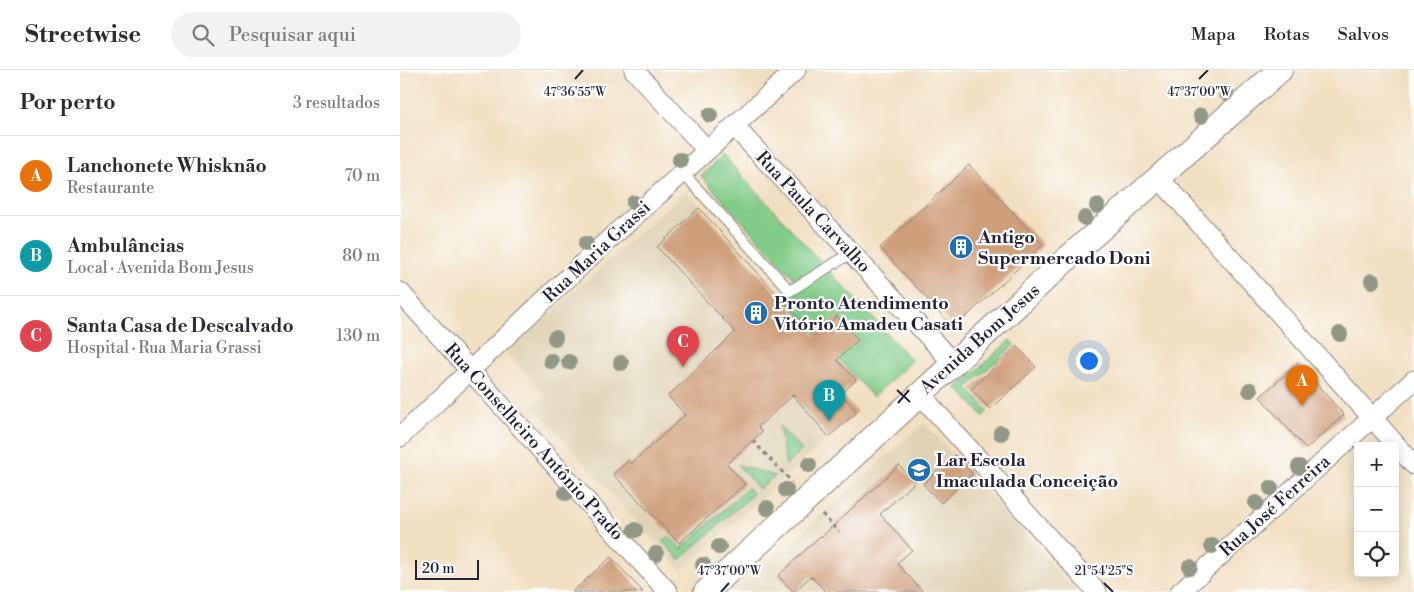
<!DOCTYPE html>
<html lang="pt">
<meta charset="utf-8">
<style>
:root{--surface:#fff;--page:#f2f2f3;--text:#2b2b33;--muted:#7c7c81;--line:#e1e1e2;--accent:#db2777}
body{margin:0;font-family:"Libre Bodoni",serif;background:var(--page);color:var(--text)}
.controls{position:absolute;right:15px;bottom:15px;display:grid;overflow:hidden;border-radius:5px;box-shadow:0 2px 12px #0003}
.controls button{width:45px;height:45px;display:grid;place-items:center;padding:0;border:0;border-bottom:1px solid var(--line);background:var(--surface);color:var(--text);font:25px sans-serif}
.scale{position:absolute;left:15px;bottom:12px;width:64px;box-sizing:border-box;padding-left:5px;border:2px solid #22223b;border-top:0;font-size:14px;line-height:18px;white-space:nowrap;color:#22223b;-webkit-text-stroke:4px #fff;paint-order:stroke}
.you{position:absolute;left:688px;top:290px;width:18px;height:18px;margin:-12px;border:4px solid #fff;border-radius:50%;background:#1a73e8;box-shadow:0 0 0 8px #1a73e833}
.badge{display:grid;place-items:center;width:32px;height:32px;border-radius:50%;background:var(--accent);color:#fff;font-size:16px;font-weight:700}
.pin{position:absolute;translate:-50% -41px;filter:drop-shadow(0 1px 2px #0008)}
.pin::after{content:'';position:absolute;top:26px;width:18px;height:15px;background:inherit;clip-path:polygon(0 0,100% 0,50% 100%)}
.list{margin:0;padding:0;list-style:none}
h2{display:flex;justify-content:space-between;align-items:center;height:65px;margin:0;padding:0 20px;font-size:21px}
h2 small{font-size:16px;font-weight:400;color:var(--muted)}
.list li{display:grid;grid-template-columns:32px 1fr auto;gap:15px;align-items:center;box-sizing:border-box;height:80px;padding:0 20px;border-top:1px solid var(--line)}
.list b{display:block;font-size:19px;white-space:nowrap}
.list p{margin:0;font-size:16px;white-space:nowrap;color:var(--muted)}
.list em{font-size:16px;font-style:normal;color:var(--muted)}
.icon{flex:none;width:28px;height:28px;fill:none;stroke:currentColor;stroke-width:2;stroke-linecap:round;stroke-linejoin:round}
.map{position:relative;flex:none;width:1014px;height:522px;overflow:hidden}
header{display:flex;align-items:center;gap:30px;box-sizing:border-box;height:70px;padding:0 25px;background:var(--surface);border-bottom:1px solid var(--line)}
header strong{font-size:24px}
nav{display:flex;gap:28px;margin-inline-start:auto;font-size:18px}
.search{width:350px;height:45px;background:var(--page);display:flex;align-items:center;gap:12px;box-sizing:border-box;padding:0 18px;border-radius:28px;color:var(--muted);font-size:19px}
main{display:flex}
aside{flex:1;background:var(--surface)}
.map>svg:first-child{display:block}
</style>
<header>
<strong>Streetwise</strong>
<div class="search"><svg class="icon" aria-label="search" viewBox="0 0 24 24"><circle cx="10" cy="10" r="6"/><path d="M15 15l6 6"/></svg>Pesquisar aqui</div>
<nav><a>Mapa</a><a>Rotas</a><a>Salvos</a></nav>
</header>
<main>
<aside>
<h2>Por perto<small>3 resultados</small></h2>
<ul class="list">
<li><span class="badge" style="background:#e8710a">A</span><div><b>Lanchonete Whisknão</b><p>Restaurante</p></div><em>70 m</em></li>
<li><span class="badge" style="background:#0f9aa8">B</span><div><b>Ambulâncias</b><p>Local · Avenida Bom Jesus</p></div><em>80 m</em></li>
<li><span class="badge" style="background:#e0444e">C</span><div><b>Santa Casa de Descalvado</b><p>Hospital · Rua Maria Grassi</p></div><em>130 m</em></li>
</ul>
</aside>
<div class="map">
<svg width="1014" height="522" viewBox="0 0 1014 522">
<rect width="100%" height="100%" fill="#fff"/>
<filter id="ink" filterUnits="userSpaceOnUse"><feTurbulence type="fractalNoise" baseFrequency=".02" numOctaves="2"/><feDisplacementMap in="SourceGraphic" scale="10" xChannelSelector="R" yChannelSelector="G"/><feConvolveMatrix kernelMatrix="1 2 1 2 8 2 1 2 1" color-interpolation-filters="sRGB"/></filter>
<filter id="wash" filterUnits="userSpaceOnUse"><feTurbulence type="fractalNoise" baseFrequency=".0096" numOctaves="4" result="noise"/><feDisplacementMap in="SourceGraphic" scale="20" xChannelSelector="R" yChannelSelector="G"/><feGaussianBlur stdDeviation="1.12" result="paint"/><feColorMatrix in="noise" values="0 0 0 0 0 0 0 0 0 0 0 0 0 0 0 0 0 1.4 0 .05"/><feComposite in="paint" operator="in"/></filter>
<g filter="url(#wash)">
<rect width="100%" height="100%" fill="#f1dfc1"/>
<g fill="#e0d3b5">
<path d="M286 120 458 310 414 350 429 367 281 501 133 336 145 325 107 283Z"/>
<path d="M524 353 677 522H336L422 444Z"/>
</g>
<g fill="#82cc89" stroke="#527762">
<path d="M323 85 512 291 473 327 386 231 402 217 301 106Z"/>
<path d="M610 270 614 275 567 318 588 341 583 346 557 318Z"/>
<path d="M379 356 402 380 386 395Z"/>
<path d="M338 395 375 406 359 419Z"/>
<path d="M348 418 353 424 280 490 263 472 269 466 281 479Z"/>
</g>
<g id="blocks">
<g fill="#cf9f7a">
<path d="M569 95 643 175 554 258 480 178Z"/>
<path d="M299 138 415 266 437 246 458 270 437 290 456 310 441 324 457 342 429 367 393 325 358 357 362 362 327 394 345 414 279 473 213 404 228 391 231 394 285 345 268 326 335 262 257 177Z"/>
<path d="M617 276 636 297 590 339 571 319Z"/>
<path d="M898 293 944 345 906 379 860 327Z"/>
<path d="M555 385 572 404 541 433 523 414Z"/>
<path d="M499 395 515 412 480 444 512 480 497 493 523 522H426L411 506 394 522 378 506 420 466 421 467Z"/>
<path d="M211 487 243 522H172Z"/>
</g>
</g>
</g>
<g filter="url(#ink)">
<use href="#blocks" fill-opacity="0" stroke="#8a807e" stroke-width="1"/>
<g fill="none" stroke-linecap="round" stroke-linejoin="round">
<g stroke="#8a807e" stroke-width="12">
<path id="service" d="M283 103 390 221 451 183"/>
</g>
<g stroke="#8a807e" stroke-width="21">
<g id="minor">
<path d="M234 0 307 80"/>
<path d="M334 56 554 294"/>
<path d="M759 108 1014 395"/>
<path d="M0 222 268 522"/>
<path d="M520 324 697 522"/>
<path d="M0 367 194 183 396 0"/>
<path d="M780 522 1014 310"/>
</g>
</g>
<g stroke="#8a807e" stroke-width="26">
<path id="tertiary" d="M306 522 669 187 880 0"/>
</g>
<g stroke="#8a807e" stroke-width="3" stroke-dasharray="4 4" stroke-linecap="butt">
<path d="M353 371 392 412"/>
<path d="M422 444 439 462"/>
</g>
<use href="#service" stroke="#fff" stroke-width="10"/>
<use href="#minor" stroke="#fff" stroke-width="19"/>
<use href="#tertiary" stroke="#fff" stroke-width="24"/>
</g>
<g fill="#929886">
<circle cx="826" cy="23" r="8"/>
<circle cx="310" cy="45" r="8"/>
<circle cx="801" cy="46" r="8"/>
<circle cx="280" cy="90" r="8"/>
<circle cx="234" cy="133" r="8"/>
<circle cx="697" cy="136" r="8"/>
<circle cx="685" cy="148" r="8"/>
<circle cx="186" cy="174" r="8"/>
<circle cx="972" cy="211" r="8"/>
<circle cx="940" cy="264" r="8"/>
<circle cx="155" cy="268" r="8"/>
<circle cx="151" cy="291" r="8"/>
<circle cx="169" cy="292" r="8"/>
<circle cx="221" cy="293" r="8"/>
<circle cx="850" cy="320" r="8"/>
<circle cx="601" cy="363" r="8"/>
<circle cx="409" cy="395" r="8"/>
<circle cx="899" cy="397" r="8"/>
<circle cx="871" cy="418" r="8"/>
<circle cx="386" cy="420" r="8"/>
<circle cx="166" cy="423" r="8"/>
<circle cx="856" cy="433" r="8"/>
<circle cx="367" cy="438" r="8"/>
<circle cx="235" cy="460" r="8"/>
<circle cx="812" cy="476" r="8"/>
<circle cx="319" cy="477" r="8"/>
<circle cx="256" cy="484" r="8"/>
<circle cx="303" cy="495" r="8"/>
<circle cx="790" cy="497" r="8"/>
</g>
</g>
<path fill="none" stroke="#22223b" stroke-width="2" d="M175 9 183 0M799 9 808 0M497 320 510 332M498 333 509 320M704 513 713 522M321 522 329 513"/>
<defs>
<g id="building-disc" transform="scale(1.25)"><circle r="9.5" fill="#1f6fb2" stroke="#fff"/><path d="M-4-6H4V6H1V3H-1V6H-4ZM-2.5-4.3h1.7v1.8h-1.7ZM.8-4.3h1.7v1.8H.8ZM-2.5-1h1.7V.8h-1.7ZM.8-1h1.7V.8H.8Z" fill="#fff"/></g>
<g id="school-disc" transform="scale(1.25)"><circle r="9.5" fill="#1f6fb2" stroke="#fff"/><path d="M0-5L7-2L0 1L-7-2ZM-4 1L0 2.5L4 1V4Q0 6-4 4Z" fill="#fff"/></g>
</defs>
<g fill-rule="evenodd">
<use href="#building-disc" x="561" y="177"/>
<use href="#building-disc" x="356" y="243"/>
<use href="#school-disc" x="519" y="400"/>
</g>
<g text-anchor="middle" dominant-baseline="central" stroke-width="4.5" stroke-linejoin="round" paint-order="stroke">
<g font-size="18" fill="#22223b" stroke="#fff">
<text transform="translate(413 142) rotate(47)">Rua Paula Carvalho</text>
<text transform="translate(197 182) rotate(-43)">Rua Maria Grassi</text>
<text transform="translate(580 269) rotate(-42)">Avenida Bom Jesus</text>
<text transform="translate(134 372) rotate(48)">Rua Conselheiro Antônio Prado</text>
<text transform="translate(875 436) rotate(-42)">Rua José Ferreira</text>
</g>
<g font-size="18" font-weight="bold" fill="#22223b" stroke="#fff" text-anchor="start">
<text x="578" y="167">Antigo<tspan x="578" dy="21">Supermercado Doni</tspan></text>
<text x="374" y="233">Pronto Atendimento<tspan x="374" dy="21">Vitório Amadeu Casati</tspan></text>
<text x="536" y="390">Lar Escola<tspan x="536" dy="21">Imaculada Conceição</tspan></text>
</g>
</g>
<g font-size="12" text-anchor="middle" fill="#22223b" stroke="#fff" stroke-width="4.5" stroke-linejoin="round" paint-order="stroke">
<text x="175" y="26">47°36'55"W</text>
<text x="799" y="26">47°37'00"W</text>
<text x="329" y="505">47°37'00"W</text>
<text x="704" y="505">21°54'25"S</text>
</g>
</svg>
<div class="controls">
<button>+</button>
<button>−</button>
<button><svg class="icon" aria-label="locate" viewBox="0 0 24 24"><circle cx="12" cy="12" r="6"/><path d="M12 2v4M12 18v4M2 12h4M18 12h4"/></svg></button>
</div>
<div class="scale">20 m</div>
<div class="you"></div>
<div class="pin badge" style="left:902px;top:336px;background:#e8710a">A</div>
<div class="pin badge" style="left:429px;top:351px;background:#0f9aa8">B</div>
<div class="pin badge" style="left:283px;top:297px;background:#e0444e">C</div>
</div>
</main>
